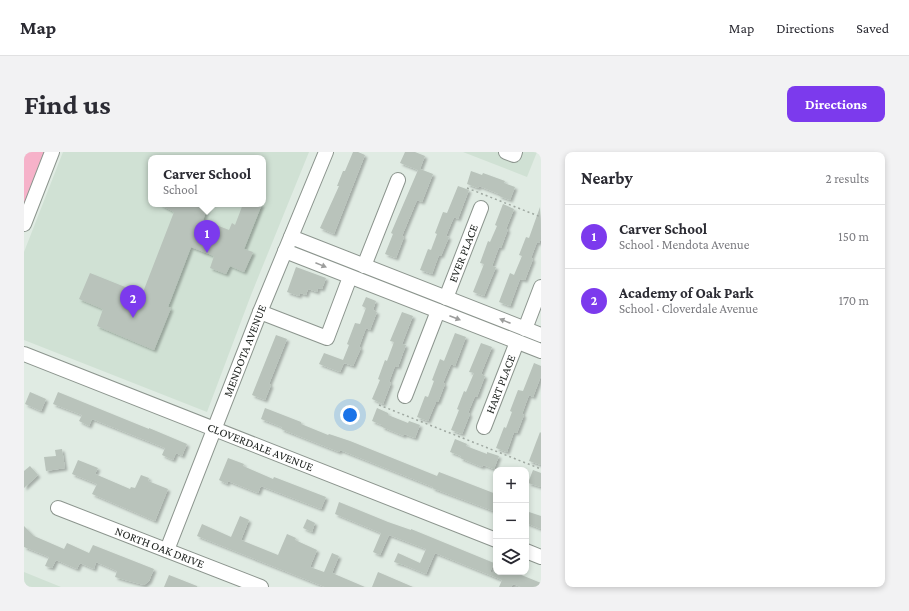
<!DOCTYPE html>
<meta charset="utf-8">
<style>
:root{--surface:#fff;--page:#f2f2f3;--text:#2b2b33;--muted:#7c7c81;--line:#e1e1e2;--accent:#7c3aed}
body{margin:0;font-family:"Crimson Pro",serif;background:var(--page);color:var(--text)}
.controls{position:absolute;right:12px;bottom:12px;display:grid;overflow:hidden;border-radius:8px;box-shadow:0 2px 6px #0003}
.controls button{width:36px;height:36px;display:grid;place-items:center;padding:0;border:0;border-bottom:1px solid var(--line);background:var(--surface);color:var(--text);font:20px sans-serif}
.you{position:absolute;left:326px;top:263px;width:14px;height:14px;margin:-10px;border:3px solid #fff;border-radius:50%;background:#1a73e8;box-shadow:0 0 0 6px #1a73e833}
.badge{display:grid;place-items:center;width:26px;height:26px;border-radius:50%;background:var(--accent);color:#fff;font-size:13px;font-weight:700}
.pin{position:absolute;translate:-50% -33px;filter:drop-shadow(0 1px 2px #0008)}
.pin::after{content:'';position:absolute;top:21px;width:14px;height:12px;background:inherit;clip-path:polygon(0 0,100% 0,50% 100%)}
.popup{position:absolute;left:124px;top:3px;width:118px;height:52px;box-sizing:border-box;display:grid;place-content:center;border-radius:8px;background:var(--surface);filter:drop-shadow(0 1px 3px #0005);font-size:13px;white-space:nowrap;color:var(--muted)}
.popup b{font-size:15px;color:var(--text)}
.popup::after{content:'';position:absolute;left:50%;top:100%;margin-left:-8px;border:8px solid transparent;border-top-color:var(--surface)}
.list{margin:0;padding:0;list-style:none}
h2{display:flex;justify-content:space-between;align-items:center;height:52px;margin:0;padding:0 16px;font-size:17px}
h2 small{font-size:13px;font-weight:400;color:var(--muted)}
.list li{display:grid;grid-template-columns:26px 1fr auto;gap:12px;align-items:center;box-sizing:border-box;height:64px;padding:0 16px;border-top:1px solid var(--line)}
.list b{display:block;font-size:15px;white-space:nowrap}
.list p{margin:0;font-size:13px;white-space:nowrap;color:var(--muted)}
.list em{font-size:13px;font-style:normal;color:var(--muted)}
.icon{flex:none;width:22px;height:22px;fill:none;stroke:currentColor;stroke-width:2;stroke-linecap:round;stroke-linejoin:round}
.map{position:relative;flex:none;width:517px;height:435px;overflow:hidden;border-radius:8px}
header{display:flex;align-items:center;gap:24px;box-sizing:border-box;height:56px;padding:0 20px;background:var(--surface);border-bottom:1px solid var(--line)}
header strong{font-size:19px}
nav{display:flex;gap:22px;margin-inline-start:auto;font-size:14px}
.intro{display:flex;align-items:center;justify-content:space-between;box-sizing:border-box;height:96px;padding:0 24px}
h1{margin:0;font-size:28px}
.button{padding:10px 18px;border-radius:8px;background:var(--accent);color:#fff;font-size:14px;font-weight:700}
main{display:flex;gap:24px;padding:0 24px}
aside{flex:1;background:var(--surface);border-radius:8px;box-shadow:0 2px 6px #0003}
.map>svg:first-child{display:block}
</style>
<header>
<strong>Map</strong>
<nav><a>Map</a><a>Directions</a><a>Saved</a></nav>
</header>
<div class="intro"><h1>Find us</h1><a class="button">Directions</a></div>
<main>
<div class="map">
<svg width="517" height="435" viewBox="0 0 517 435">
<defs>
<filter id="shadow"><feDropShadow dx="2.5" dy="2.5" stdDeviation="1" flood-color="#0004"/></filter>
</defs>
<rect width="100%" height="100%" fill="#e0ebe3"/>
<g fill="#d0e1d4" fill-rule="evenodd">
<path d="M39 0H285L227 143 183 260 0 188V100ZM127 6H239V52H127Z"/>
<path d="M439 0H513L503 25Z"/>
<path d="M0 420 37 435H0Z"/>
</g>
<path fill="#f6b2c9" d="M0 0H22L0 56Z"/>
<g fill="#b9c3bb" filter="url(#shadow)">
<path d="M329 0H334L341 3 310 82 296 76 315 34H313L319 19H321Z"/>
<path d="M381 0H391L401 4 396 17 409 22 398 50 393 48 378 84 380 85 372 106 361 102 369 82 367 81 394 18 376 11Z"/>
<path d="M447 19 458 23 459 21 481 29 480 31 491 35 486 48 475 44V42L455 34 454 36 443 32Z"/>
<path d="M434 34 445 38 434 67 430 65 422 84 425 85 417 104 415 103 408 122 396 118 404 97 407 98 413 82 411 81 419 60 423 61Z"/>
<path d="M135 52H185L179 68 205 78 208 71 211 73 219 52H238L220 97 229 100 220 120 206 114 202 122 186 116 190 104 167 95 144 155 147 156 130 198 73 174 79 157 55 147 66 121 101 135 96 146 114 153 150 60Z"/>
<path d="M479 52 490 57 482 77H484L477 96 475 95 468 114 472 115 460 144 449 140 460 112 456 111 464 89 466 90 473 74 471 73Z"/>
<path d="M516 55 517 87 515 91 513 90 507 106 509 107 501 128 496 127 486 154 475 150 486 121 490 123 498 104 495 103 502 85 505 86Z"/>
<path d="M272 115 302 126 298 137 294 136 293 140 284 137 282 143 276 141 275 144 263 140Z"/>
<path d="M342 145 352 149 349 158 353 160 346 178 342 176 335 195 337 196 329 214 320 211 316 220 295 212 300 201 319 208 325 193 323 192 331 171 336 172 342 156 338 154Z"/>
<path d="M378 160 389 164 378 192 382 193 374 215 371 214 365 230 367 231 359 252 348 247 356 228 354 227 361 208 363 209 370 190 366 189Z"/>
<path d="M431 181 442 185 431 214 427 212 419 231 421 232 414 250H412L404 269 393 265 401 244 404 245 410 229 408 228 416 207 420 209Z"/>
<path d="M252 183 263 187 245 232 247 233 241 248 228 243Z"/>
<path d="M457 191 468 195 457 222 461 224 453 245 451 244 444 261 446 262 438 282 427 278 435 258 433 257 440 239 442 240 450 221 445 220Z"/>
<path d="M510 211 517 214V224L509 245 505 243 498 262 500 263 493 281 490 280 483 300 472 296 480 275 482 276 488 260 486 259 494 238 499 239Z"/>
<path d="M6 240 22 247 17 259 1 252Z"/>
<path d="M34 240 125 277V276L163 292 158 304 152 301 149 308 138 303 141 296 68 267 65 274 55 269 58 263 29 252Z"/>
<path d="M241 256 277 270V272L304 283 305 282 326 289 413 324 415 320 472 342V360L408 336 409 335 316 298 315 300 257 277 258 275 237 267Z"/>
<path d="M353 256 364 261V263L384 271 385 269 396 273 391 286 380 282V284L358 275V273L348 269Z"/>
<path d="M516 280 517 281V313L505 309Z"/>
<path d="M431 287 443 292 442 294 463 302V300L475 304 470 317 459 313 458 315 436 306 437 304 426 300Z"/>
<path d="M38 297 41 316 22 319 20 305 32 304 31 298Z"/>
<path d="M204 306 220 312 219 314 249 327 250 325 302 345 297 357 237 334 234 341 204 329 203 332 195 328Z"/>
<path d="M54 308 74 316 71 322 106 337 107 335 111 336 117 323 125 326 124 329 144 337 131 369 68 342 73 332 48 322Z"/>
<path d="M6 314 14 323 0 336V319Z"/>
<path d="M509 318 517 321V335L504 331Z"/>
<path d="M315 350 364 370 387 378V377L470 411 466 420H490L517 431V435H497L489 432 487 435H475L478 428 411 401 402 422 380 413 370 410 374 401 396 411 402 397 365 383 356 403 349 400 357 381 311 362Z"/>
<path d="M502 359 517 364V377L502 371Z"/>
<path d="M216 364 225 368 217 388 254 403 263 382 272 386 271 388 293 398 286 415 300 420 308 401 315 404 308 421 341 435H301L173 384 178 372 207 385Z"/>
<path d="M283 367 291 371 288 380 279 376Z"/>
<path d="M0 374 10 384 40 397 43 391 65 401 69 393 130 417 125 429 120 433 101 428 91 425 93 419 72 410 70 417 56 411 53 417 32 408 28 416 21 414 25 405 0 395Z"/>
<path d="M354 420 389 435H348Z"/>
<path d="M145 423 173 434V435H140Z"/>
</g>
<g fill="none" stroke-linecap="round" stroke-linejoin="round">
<g stroke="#8c958e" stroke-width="16">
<g id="minor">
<path d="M482 0 490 3 491 0"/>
<path d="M0 72 28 0"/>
<path d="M267 85 517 183"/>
<path d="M261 99 517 199"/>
<path d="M340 114 374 28"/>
<path id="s1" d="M422 146 457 56"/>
<path d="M236 160 303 186 326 125"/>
<path d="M501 177 517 135"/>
<path id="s2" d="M0 202 472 388"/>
<path d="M381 244 414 159"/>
<path id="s3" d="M460 275 493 190"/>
<path id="s4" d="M34 356 237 435"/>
<path id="s5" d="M143 398 236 160 302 0"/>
<path d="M502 399 517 405"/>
</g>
</g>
<g stroke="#9fa8a1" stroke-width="1.5" stroke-dasharray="2 3" stroke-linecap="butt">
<path d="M443 36 517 65"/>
<path d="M355 253 517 317"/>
</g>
<use href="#minor" stroke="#fff" stroke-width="14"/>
</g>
<defs><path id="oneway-solid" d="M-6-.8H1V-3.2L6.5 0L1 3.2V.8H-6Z"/></defs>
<g fill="#9c9d9c">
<use href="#oneway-solid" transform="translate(297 113) rotate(22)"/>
<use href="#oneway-solid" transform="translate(431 166) rotate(21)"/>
<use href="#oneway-solid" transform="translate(481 169) rotate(-158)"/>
</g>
<g text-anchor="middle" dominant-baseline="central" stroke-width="4" stroke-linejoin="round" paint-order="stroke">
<g font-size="12" fill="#222623" stroke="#e0ebe3">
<text stroke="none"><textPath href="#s1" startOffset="48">EVER PLACE</textPath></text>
<text stroke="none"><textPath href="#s5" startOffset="214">MENDOTA AVENUE</textPath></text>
<text stroke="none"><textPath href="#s3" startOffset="46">HART PLACE</textPath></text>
<text stroke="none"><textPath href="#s2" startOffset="254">CLOVERDALE AVENUE</textPath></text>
<text stroke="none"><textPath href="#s4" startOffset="109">NORTH OAK DRIVE</textPath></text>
</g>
</g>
</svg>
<div class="controls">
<button>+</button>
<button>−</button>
<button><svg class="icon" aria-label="layers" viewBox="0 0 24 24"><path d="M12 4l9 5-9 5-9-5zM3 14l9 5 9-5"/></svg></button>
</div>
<div class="you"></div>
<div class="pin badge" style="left:183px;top:101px">1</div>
<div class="popup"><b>Carver School</b>School</div>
<div class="pin badge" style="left:109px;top:166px">2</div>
</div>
<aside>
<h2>Nearby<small>2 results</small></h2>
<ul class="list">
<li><span class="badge">1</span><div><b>Carver School</b><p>School · Mendota Avenue</p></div><em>150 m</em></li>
<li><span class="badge">2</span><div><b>Academy of Oak Park</b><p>School · Cloverdale Avenue</p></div><em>170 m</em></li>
</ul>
</aside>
</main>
